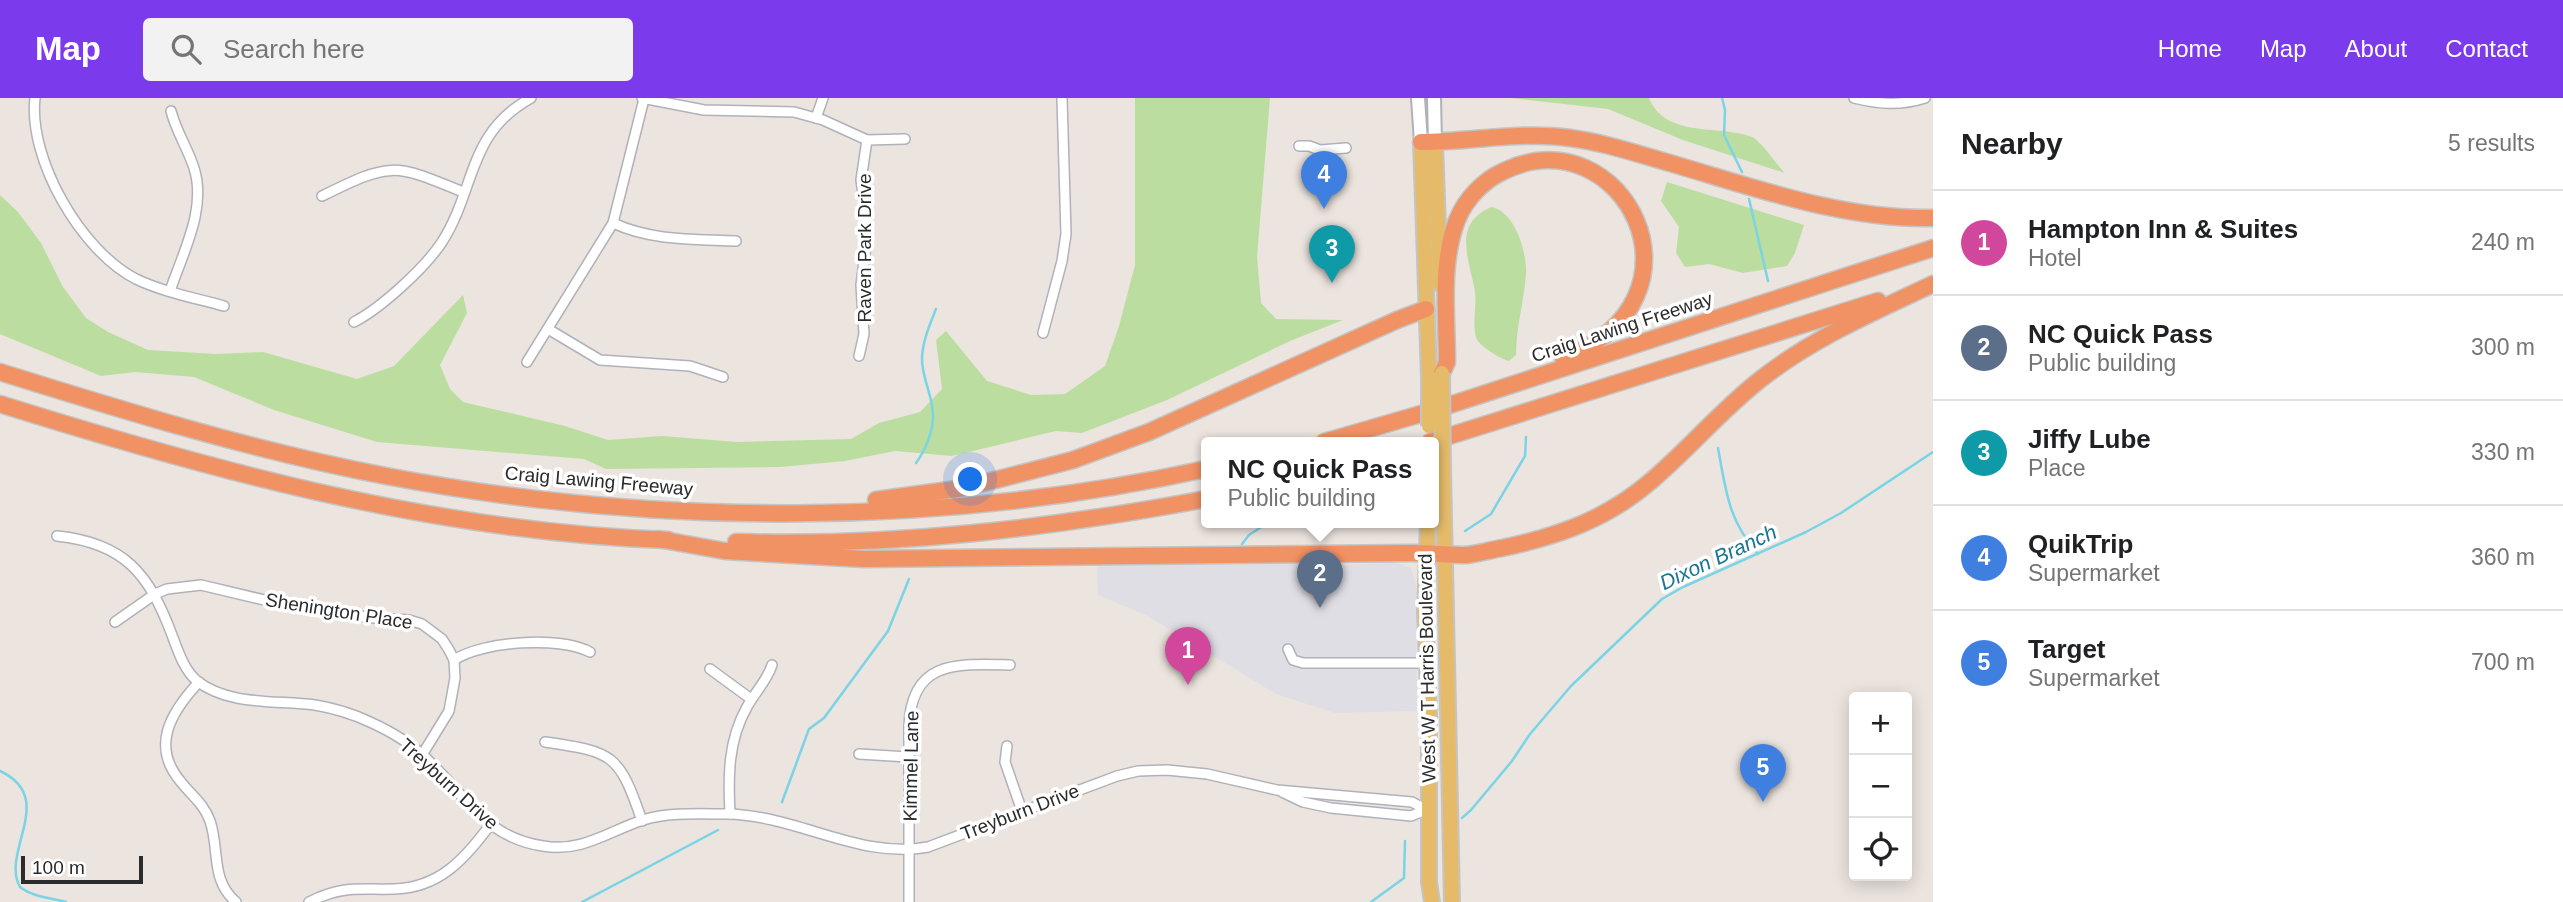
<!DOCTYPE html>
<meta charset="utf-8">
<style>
:root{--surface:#fff;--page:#f2f2f2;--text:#202124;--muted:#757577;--line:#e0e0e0;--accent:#7c3aed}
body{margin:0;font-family:Arial,sans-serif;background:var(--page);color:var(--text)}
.controls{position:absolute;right:21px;bottom:21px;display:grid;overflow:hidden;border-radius:7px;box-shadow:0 4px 18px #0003}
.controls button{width:63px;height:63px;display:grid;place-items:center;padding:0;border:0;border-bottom:2px solid var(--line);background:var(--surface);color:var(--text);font:35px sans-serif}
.scale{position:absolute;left:21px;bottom:18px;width:122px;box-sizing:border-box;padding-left:7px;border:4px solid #2b2b2b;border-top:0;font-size:19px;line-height:24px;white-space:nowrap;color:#2b2b2b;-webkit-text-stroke:5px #fff;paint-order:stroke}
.you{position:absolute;left:971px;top:382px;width:24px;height:24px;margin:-18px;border:5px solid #fff;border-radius:50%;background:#1a73e8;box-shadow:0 0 0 10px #1a73e833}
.badge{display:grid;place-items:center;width:46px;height:46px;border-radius:50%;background:var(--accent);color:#fff;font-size:23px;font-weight:700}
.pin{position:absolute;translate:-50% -58px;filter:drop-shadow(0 2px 4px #0008)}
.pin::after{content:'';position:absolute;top:37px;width:24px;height:21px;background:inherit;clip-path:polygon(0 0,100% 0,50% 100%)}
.popup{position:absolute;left:1201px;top:339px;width:238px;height:91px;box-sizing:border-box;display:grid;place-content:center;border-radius:7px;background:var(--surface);filter:drop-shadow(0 2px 5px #0005);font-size:23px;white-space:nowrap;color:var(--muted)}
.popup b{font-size:26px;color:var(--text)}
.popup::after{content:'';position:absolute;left:50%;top:100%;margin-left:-14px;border:14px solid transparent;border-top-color:var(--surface)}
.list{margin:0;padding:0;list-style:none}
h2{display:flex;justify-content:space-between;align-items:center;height:91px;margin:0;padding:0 28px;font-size:30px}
h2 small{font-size:23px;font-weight:400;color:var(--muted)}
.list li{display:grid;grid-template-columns:46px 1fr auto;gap:21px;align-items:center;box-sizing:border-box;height:105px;padding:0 28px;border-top:2px solid var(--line)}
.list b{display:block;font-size:26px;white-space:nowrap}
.list p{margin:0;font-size:23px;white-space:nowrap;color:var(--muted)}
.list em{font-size:23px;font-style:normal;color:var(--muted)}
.icon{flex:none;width:38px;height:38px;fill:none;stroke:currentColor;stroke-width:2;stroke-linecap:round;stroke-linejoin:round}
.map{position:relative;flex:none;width:1933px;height:804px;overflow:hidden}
header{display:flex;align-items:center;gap:42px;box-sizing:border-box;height:98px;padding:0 35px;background:var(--accent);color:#fff}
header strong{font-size:33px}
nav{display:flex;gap:38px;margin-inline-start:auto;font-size:24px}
.search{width:490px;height:63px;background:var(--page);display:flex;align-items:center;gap:18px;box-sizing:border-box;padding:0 24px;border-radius:7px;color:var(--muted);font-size:26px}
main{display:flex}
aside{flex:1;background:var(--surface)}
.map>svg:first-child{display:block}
</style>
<header>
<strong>Map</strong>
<div class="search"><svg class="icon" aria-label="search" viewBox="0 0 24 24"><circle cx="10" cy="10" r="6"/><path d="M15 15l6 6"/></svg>Search here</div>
<nav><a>Home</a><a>Map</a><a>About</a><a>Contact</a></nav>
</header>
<main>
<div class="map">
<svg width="1933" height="804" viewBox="0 0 1933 804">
<rect width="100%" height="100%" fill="#ece4de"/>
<path fill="#dfdee5" d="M1253 463 1343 467 1395 464 1411 470 1416 488 1417 613 1335 615 1276 596 1146 517 1098 497 1097 466Z"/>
<g fill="#bbdea0">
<path d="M1135 0H1270L1257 159 1261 205 1276 221 1343 222 1290 243 1167 302 1082 335 1056 333 952 358 895 353 845 363 780 369 606 371 584 361 377 344 274 312 194 279 135 274 101 278 0 236V97L18 114 41 145 63 189 86 220 108 234 148 252 216 256 263 254 357 281 394 268 463 197 467 215 440 267 450 291 463 304 565 328 608 342 662 338 737 344 851 341 879 325 920 314 942 291 936 242 946 233 987 283 1031 297 1065 296 1105 268 1119 228 1135 167Z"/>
<path d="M1511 0H1649C1666 41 1718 26 1752 39 1761 43 1777 67 1785 75L1683 42 1608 11Z"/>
<path d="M1667 84 1804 127 1795 155 1787 168 1743 175 1709 166 1685 169 1676 155 1679 129 1661 103Z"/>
<path d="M1491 109C1515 113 1527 154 1526 176 1524 203 1516 230 1516 257L1509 263C1501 261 1483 250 1478 243 1471 233 1477 207 1475 194 1470 162 1451 127 1491 109Z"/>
</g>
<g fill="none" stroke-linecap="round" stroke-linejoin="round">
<g stroke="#7ad4e5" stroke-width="2.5">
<path d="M1722 0 1725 12 1724 37 1742 74"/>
<path d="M1749 101 1768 183"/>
<path d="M1718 350C1726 393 1728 422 1758 456"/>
<path d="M916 365C925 353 933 334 933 319 934 299 921 280 922 259 923 242 930 226 936 211"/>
<path d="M1465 433 1491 416 1525 358 1526 339"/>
<path d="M1242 446 1249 437 1269 424"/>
<path d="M0 673C58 700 0 754 20 789 33 799 51 800 66 804"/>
<path d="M782 704 809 631 824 620 888 533 909 481"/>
<path d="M1462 720 1471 712 1512 663 1530 636 1571 588 1662 501 1683 489 1806 434 1841 415 1933 354"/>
<path d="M582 804 718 732"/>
<path d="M1371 804 1404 780 1405 743"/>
</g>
<g stroke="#afb2ba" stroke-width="12">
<g id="street">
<path d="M35 0C28 61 81 153 136 181 163 194 195 200 224 208"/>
<path d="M642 0 704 12 794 14 823 22 867 42 905 41"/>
<path d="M1854 0C1879 6 1900 8 1925 0"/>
<path d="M816 20 823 0"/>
<path d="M1299 48H1309L1320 52 1346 50"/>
<path d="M322 98C391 64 393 65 463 94"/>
<path d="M613 125C652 143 693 141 736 143"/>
<path d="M170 193C183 154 207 111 194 70 188 51 176 33 171 13"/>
<path d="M354 224C381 210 425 170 442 144 476 91 467 35 531 0"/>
<path d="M548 231 600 262 690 268 723 279"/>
<path d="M1043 235 1062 163 1066 136 1062 0"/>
<path d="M859 258 864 236 861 187 868 132 861 82 867 42"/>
<path d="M527 264 613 125 644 1"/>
<path d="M57 438C125 445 149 476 172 537 178 553 184 572 197 583 229 608 277 602 315 607 333 610 353 616 370 624 392 634 415 648 431 665 468 701 487 740 543 748 581 755 609 733 643 722 669 714 700 716 727 716 797 717 860 762 928 749L1117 678 1138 673 1167 672 1207 676 1277 692 1412 704 1425 711"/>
<path d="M115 524 155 496 167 491 201 487 294 509 374 520 409 522 422 526 442 541 449 552 454 562 455 580 449 613 422 657"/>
<path d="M1288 551 1293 562 1303 565H1427"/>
<path d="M454 562C484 543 558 538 590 554"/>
<path d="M710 571 751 601"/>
<path d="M199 584C171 614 150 648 181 684 192 698 204 706 210 723 220 752 210 782 236 804"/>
<path d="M545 644C614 654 619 656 642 723"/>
<path d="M1007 648 1005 664 1022 713"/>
<path d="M859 656 908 659"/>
<path d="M1282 694 1303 704 1331 710 1411 718 1428 711"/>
<path d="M730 716C728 679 728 642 747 609 755 594 767 583 772 567"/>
<path d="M309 804C343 787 358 792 394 791 439 790 465 761 490 727"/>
<path d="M909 804V629C911 561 958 566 1010 567"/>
</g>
</g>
<g stroke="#afb2ba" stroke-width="16">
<g id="secondary">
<path d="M1418 0 1421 44"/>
<path d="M1434 0 1435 44"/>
</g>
</g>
<g stroke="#c4c4c4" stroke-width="18">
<g id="primary">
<path d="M1421 44 1429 279"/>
<path d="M1435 44 1440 186"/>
<path d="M1443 372 1452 804"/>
<path d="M1428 424 1425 515 1429 615V784L1432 804"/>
</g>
</g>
<g stroke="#c4c4c4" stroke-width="19">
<g id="highway">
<path d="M1421 44C1471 44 1519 33 1570 40 1601 44 1632 54 1663 63 1750 88 1841 122 1933 120"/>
<path d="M0 274C128 314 255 353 386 378 653 429 941 429 1206 371"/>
<path d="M1442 275 1447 264C1447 218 1440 166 1457 122 1466 100 1484 82 1504 73 1622 16 1719 201 1563 260"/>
<path d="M0 306C217 374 438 434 668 442"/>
<path d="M1324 344 1431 313 1933 150"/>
<path d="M1430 344 1878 203"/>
<path d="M876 402 964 390 1073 362 1149 334 1397 222 1426 211"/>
<path d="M658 441 725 453 864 461 1412 455C1430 455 1448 457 1466 457 1478 456 1490 452 1502 450 1559 438 1607 421 1651 383 1689 351 1721 312 1761 281 1813 240 1874 214 1933 186"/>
<path d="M736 444C894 449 1051 430 1206 401"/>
</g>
</g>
<use href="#street" stroke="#fff" stroke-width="9"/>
<use href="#secondary" stroke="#fff" stroke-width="12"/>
<use href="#primary" stroke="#e5bb6a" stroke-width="14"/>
<use href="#highway" stroke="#f19264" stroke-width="16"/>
<g stroke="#c4c4c4" stroke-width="18" stroke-linecap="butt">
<g id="primary-bridge">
<path d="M1442 275 1443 372"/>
<path d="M1429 279V328"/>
</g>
</g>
<use href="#primary-bridge" stroke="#e5bb6a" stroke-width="14"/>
</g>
<g text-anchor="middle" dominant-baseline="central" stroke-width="7" stroke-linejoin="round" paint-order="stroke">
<g font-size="19" fill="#2b2b2b" stroke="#fff">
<text transform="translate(864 150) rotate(-90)">Raven Park Drive</text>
<text transform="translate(1622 229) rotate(-18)">Craig Lawing Freeway</text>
<text transform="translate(599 383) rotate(5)">Craig Lawing Freeway</text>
<text transform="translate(339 513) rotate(9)">Shenington Place</text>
<text transform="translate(1427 570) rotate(-91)">West W T Harris Boulevard</text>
<text transform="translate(911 668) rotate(-89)">Kimmel Lane</text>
<text transform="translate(449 686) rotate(42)">Treyburn Drive</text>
<text transform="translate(1020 714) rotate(-21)">Treyburn Drive</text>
</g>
<g font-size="21" font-style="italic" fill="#197591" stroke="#fff">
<text transform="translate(1718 459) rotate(-25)">Dixon Branch</text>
</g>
</g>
</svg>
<div class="controls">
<button>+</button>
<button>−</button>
<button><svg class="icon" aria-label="locate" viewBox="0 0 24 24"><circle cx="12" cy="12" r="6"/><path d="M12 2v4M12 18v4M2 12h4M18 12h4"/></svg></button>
</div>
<div class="scale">100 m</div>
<div class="you"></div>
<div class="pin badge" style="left:1188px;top:587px;background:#d1479c">1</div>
<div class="pin badge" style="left:1320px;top:510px;background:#5c6f8a">2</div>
<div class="popup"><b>NC Quick Pass</b>Public building</div>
<div class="pin badge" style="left:1332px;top:185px;background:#0f9aa8">3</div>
<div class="pin badge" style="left:1324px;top:111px;background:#3f7fe0">4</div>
<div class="pin badge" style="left:1763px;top:704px;background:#3f7fe0">5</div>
</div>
<aside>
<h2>Nearby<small>5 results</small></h2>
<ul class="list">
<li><span class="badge" style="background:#d1479c">1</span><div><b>Hampton Inn &amp; Suites</b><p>Hotel</p></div><em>240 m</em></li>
<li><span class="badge" style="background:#5c6f8a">2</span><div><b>NC Quick Pass</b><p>Public building</p></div><em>300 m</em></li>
<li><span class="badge" style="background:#0f9aa8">3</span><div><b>Jiffy Lube</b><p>Place</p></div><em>330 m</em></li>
<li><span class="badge" style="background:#3f7fe0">4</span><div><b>QuikTrip</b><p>Supermarket</p></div><em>360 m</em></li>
<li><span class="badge" style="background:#3f7fe0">5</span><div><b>Target</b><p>Supermarket</p></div><em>700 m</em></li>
</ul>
</aside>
</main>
